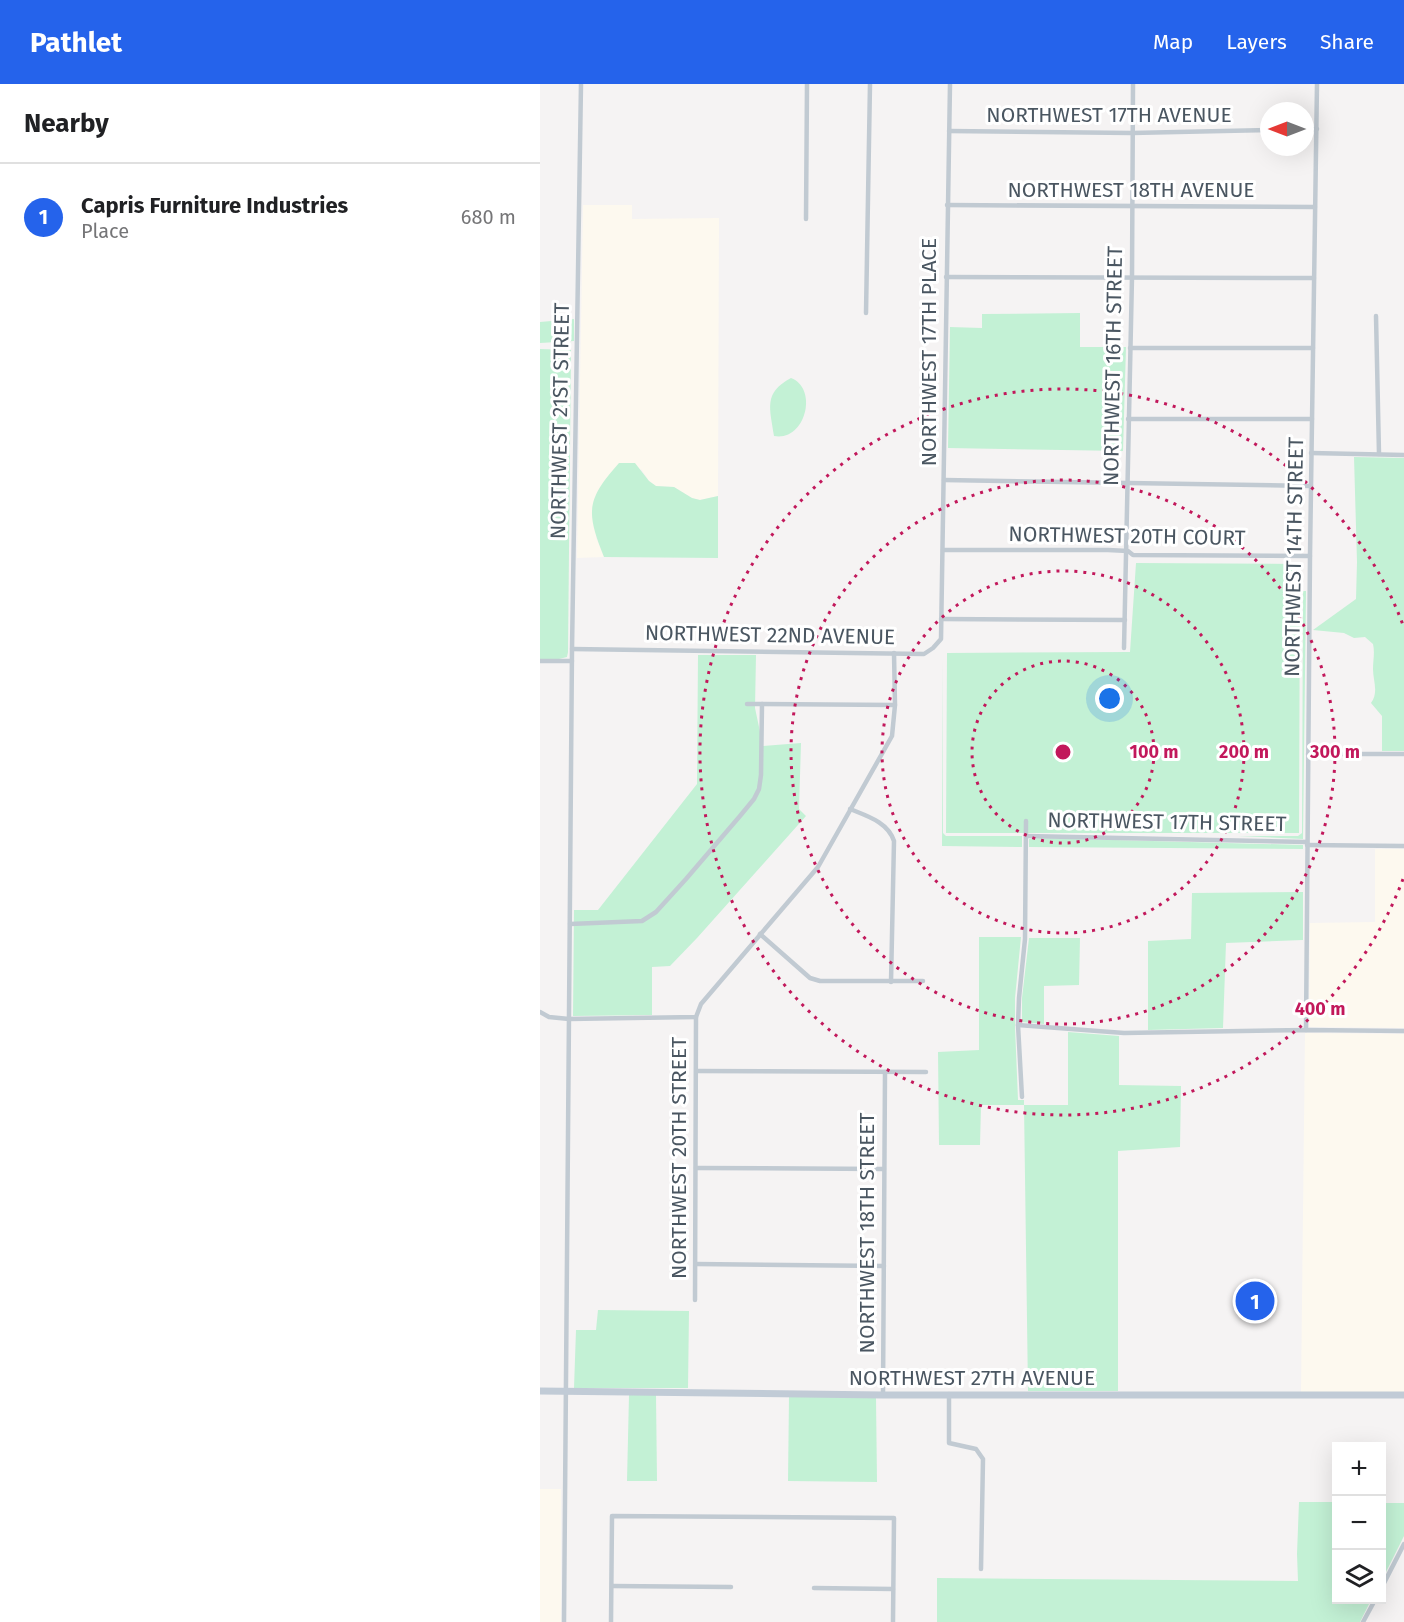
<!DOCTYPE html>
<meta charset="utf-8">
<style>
:root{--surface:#fff;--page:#f6f6f6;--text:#202124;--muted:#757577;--line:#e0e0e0;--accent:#2563eb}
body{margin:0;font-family:"Fira Sans",sans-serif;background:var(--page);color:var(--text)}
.controls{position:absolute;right:18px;bottom:18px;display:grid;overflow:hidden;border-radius:0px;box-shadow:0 6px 24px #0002}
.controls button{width:54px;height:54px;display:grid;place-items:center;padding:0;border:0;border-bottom:2px solid var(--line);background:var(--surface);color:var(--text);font:30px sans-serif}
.compass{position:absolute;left:720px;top:18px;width:54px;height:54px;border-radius:50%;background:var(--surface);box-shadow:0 6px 24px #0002;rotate:270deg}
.you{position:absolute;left:570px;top:615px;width:21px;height:21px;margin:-15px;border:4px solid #fff;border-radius:50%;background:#1a73e8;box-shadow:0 0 0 9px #1a73e833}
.badge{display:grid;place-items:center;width:39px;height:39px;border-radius:50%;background:var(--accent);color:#fff;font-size:20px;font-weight:700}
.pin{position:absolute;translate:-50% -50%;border:3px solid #fff;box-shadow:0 2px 6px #0006}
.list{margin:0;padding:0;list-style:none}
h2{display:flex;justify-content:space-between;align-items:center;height:78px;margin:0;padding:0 24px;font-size:26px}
h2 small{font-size:20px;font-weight:400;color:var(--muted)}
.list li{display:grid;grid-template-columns:39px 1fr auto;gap:18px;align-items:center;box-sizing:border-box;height:108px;padding:0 24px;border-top:2px solid var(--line)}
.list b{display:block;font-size:22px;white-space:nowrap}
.list p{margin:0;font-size:20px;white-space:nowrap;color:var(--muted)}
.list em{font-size:20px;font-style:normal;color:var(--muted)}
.icon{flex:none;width:33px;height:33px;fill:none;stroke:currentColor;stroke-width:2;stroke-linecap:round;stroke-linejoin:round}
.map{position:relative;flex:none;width:864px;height:1538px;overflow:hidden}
header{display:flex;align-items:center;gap:36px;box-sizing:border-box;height:84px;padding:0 30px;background:var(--accent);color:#fff}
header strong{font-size:28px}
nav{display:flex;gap:33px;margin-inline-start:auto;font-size:21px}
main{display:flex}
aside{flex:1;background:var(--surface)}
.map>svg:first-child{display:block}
</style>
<header>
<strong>Pathlet</strong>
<nav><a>Map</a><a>Layers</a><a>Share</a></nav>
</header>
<main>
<aside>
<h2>Nearby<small></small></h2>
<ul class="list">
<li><span class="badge">1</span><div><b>Capris Furniture Industries</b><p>Place</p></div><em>680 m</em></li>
</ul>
</aside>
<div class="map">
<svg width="864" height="1538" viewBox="0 0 864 1538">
<rect width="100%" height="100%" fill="#f5f3f3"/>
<g fill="#fdf9ef">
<path d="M43 121H92V135L179 134 178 412 160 416 152 414 134 403 116 402 109 397 101 385 56 453 64 473 37 474Z"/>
<path d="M835 765H864V944L769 943 770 839 835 838Z"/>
<path d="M765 949 864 950V1308H761Z"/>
<rect x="0" y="1405" width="21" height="133"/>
</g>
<g fill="#c3f1d5">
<path d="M540 229V263H586L583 367 408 364 410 243 442 244V230Z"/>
<path d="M34 235V257L0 259V238Z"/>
<path d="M0 265 31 266 28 568 27 573 19 575H0Z"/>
<path d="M251 294C279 305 265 358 234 352 230 324 223 309 251 294Z"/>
<path d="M814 373 864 374V667H842V632L831 619C839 608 833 597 833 585 833 576 835 569 833 560L825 553 814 554 804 549 773 546 816 515 817 478Z"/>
<path d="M79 379H95L109 397 116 402 134 403 152 414 160 416 178 412V474L64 473C46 428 46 416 79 379Z"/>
<path d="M596 479 760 480 759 749H406L407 569 590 568Z"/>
<path d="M763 507H766L763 755 698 752H758L762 749Z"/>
<path d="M158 571H216L215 624 223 662 261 659 259 725 266 732 157 854 130 882 112 883V931L33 932 34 826H58L157 700Z"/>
<path d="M403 573V749L406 752H482V763L402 762Z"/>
<path d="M501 754 763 761V765L489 763V755Z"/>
<path d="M763 808V856L686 859 683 944 608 946V857L651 855 652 809Z"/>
<path d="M439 853H481L475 914V943L478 1016H484V1021H528V948L579 952V1001L641 1002 640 1063 578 1067V1307H488L484 1021H441L440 1061H399L398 968 439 966Z"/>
<path d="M489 854H540L539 901 504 902V940L482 938V914Z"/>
<path d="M58 1226 149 1227 148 1304H34L36 1246H56Z"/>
<path d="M89 1311H116L117 1397H87Z"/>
<path d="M249 1312 336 1314 337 1398 248 1397Z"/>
<path d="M759 1418H796V1516H831L820 1538H397V1494L758 1497 757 1470Z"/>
<path d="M842 1419H864V1452L842 1496Z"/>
</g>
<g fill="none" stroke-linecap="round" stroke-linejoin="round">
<g stroke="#c1cad2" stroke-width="4.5">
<path d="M765 46 777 45"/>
<path d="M409 47 592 49 729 46"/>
<path d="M407 121 775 123"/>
<path d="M266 135 267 0"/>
<path d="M406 193 774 194"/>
<path d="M326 229 330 0"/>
<path d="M836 232 839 370"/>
<path d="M590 264H773"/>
<path d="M588 335H772"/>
<path d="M771 369 864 371"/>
<path d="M404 396 771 402"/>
<path d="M403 466H568L588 467 593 471 770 472"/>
<path d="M401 535 585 536"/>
<path d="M584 564 592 193 593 0"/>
<path d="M32 565 384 570 393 564 401 555 410 0"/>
<path d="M0 577H32"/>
<path d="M207 620 355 621"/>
<path d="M768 670H864"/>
<path d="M310 725C327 732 348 738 354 757L351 898"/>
<path d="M486 752 767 758"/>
<path d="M767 761 864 762"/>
<path d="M30 840 102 837 116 828 146 795 200 732 214 715 219 705 221 691 222 620"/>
<path d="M220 850 270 894 280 897H383"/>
<path d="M0 928 9 933 29 935 156 933 161 920 278 783 352 652 355 621 354 569"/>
<path d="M478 941 584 949 766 946 864 947"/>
<path d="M766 946 770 472 777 0"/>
<path d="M157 987 386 988"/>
<path d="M482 1013 478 941 479 914 485 855 486 737"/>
<path d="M156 1084 344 1085"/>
<path d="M156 1180 344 1182"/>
<path d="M155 1216 156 933"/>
<path d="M409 1310V1359L436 1365 443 1375 441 1485"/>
<path d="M343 1311 345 988"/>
<path d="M72 1502 191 1503"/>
<path d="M842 1503 864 1460"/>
<path d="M274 1504 353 1505"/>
<path d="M24 1538 32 565 41 0"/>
<path d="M71 1538 72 1432 354 1434 353 1538"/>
<path d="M823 1538 835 1516"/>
</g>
<path stroke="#c1cbd6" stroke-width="7" d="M0 1307 343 1311H864"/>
</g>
<g fill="none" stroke="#c2185b" stroke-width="3" stroke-dasharray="3 6">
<circle cx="523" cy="668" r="91"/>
<circle cx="523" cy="668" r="181"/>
<circle cx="523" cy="668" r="272"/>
<path d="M863 795A363 363 0 1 1 863 541"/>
</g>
<g text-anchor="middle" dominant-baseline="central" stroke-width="6" stroke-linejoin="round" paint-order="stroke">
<g font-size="21" fill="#4a5661" stroke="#fff">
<text x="569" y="31">NORTHWEST 17TH AVENUE</text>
<text x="591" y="106">NORTHWEST 18TH AVENUE</text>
<text transform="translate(389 268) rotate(-90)">NORTHWEST 17TH PLACE</text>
<text transform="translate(573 282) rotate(-89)">NORTHWEST 16TH STREET</text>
<text transform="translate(20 337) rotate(-89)">NORTHWEST 21ST STREET</text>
<text transform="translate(587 452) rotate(1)">NORTHWEST 20TH COURT</text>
<text transform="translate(754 473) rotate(-89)">NORTHWEST 14TH STREET</text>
<text transform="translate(230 551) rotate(1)">NORTHWEST 22ND AVENUE</text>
<text transform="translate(627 738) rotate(1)">NORTHWEST 17TH STREET</text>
<text transform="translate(139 1074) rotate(-90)">NORTHWEST 20TH STREET</text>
<text transform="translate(327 1149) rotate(-90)">NORTHWEST 18TH STREET</text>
<text x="432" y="1294">NORTHWEST 27TH AVENUE</text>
</g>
</g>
<circle cx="523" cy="668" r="9" fill="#c2185b" stroke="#fff" stroke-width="3"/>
<g font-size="18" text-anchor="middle" font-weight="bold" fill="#c2185b" stroke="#fff" stroke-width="6" stroke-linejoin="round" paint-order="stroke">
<text x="614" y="674">100 m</text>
<text x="704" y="674">200 m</text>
<text x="795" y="674">300 m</text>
<text x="780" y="931">400 m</text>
</g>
</svg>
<div class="controls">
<button>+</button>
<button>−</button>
<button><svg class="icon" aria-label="layers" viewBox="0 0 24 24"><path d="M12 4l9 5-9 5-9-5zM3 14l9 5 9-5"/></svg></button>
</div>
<svg class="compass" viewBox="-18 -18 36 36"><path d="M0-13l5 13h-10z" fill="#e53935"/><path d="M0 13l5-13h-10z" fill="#757577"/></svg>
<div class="you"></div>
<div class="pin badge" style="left:715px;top:1217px">1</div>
</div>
</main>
